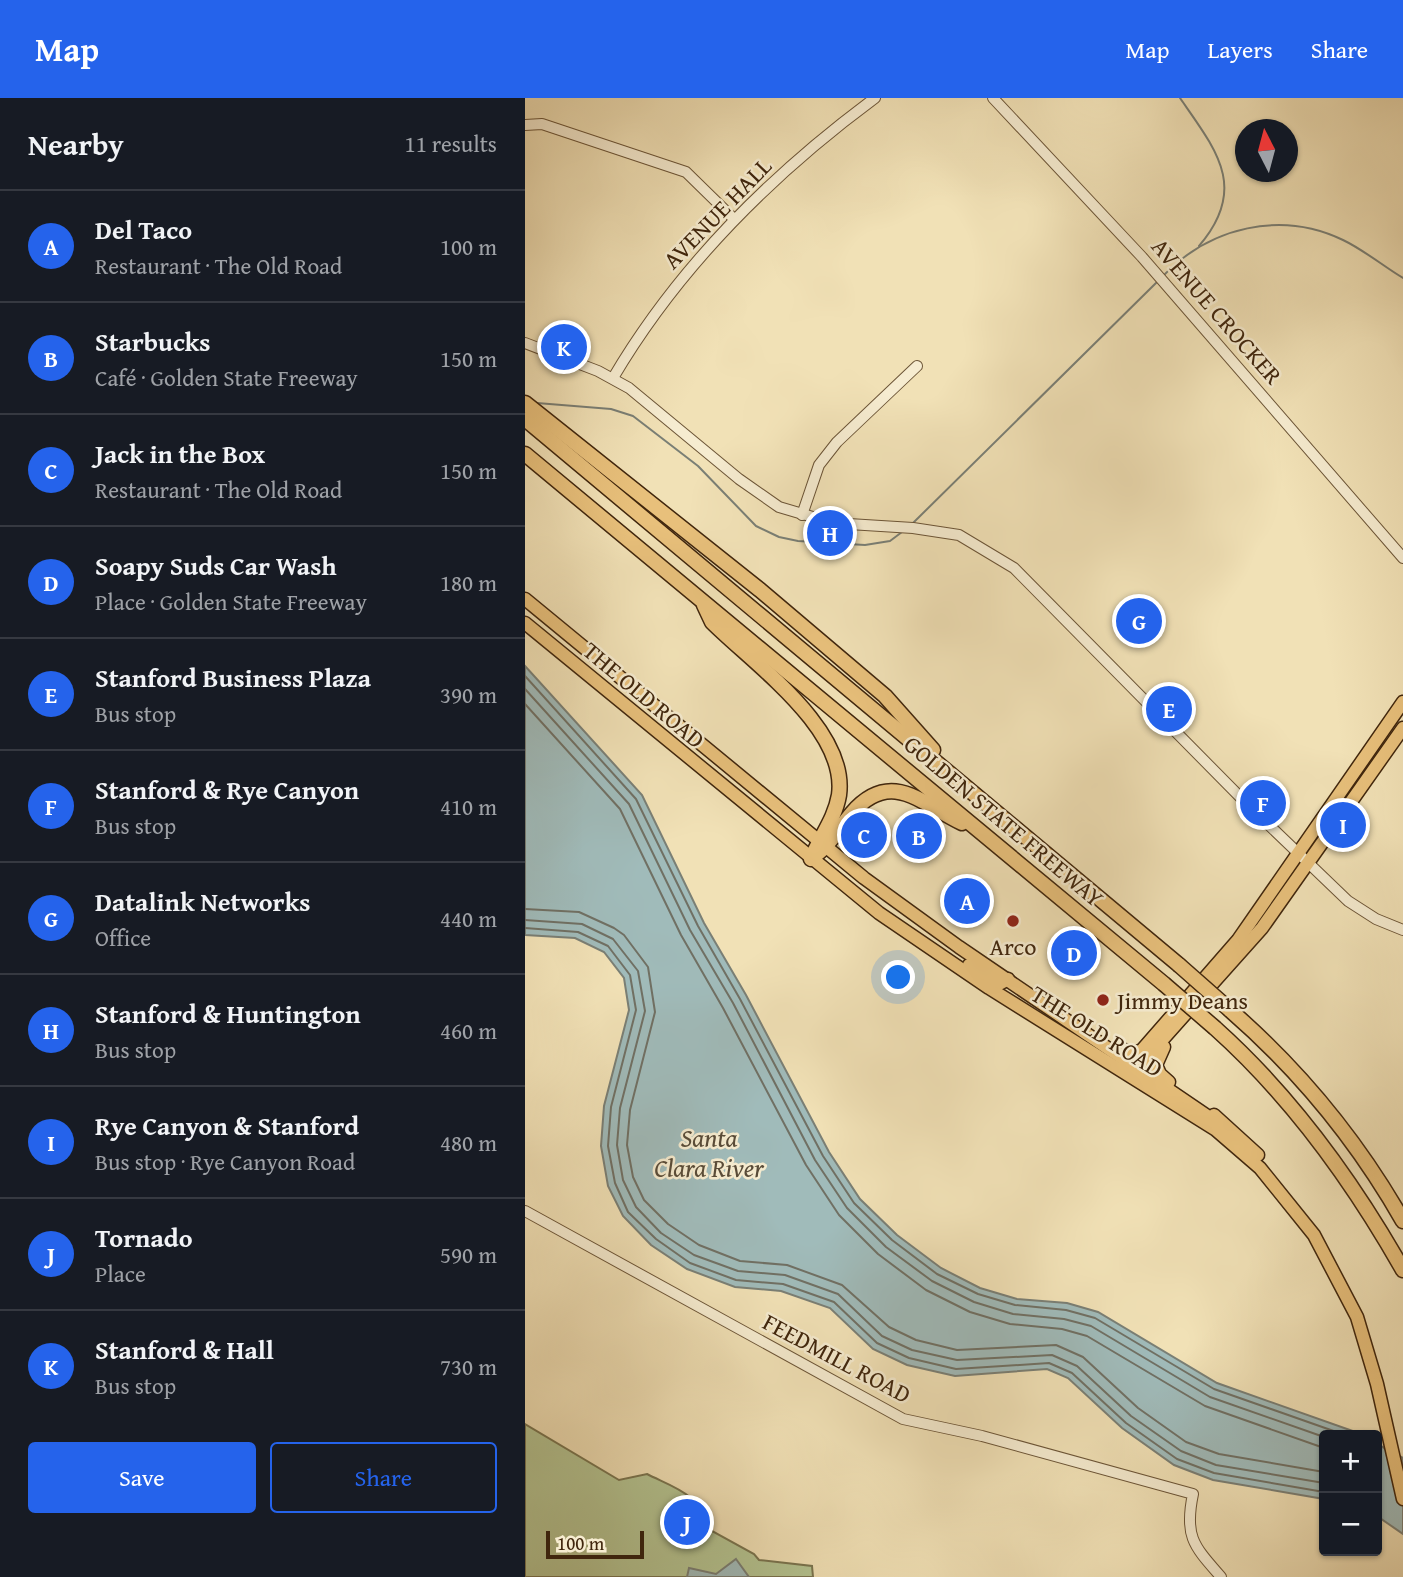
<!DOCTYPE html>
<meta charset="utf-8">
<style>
:root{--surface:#171b24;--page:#20242c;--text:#f1f3f6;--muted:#9ea1a6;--line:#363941;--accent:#2563eb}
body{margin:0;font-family:"Gentium Book Plus",serif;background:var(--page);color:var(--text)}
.controls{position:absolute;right:21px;bottom:21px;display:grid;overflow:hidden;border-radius:7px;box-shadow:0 2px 5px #0004}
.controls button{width:63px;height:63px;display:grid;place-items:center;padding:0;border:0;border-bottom:2px solid var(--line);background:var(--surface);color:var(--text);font:35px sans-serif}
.compass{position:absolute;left:710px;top:21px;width:63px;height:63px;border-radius:50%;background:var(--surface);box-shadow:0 2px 5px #0004;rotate:354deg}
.scale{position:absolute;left:21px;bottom:18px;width:98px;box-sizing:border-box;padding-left:7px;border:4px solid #40260d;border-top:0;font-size:19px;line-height:24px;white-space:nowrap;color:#40260d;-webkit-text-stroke:5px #f6ecd0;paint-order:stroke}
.you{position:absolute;left:374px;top:880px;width:24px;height:24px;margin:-18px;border:5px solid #fff;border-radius:50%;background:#1a73e8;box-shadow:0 0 0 10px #1a73e833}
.badge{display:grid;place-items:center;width:46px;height:46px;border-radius:50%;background:var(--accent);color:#fff;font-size:23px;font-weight:700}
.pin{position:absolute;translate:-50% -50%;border:4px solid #fff;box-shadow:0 2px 7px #0006}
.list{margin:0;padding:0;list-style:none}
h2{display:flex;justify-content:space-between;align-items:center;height:91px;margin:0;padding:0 28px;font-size:30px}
h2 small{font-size:23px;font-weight:400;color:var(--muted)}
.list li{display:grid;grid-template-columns:46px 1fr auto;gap:21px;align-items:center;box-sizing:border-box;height:112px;padding:0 28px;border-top:2px solid var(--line)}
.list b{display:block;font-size:26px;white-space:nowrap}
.list p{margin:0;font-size:23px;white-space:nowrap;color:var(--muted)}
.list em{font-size:23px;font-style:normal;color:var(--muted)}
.actions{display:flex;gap:14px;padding:21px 28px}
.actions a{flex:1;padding:16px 0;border:2px solid var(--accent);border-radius:7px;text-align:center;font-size:24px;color:var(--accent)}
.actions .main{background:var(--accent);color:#fff}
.map{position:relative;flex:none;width:878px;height:1479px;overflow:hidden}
header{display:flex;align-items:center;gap:42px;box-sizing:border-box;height:98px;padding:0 35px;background:var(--accent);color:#fff}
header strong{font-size:33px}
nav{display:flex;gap:38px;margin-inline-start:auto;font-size:24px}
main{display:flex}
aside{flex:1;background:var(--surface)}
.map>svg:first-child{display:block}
</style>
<header>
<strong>Map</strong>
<nav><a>Map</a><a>Layers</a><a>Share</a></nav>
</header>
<main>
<aside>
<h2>Nearby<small>11 results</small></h2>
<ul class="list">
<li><span class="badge">A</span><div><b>Del Taco</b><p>Restaurant · The Old Road</p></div><em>100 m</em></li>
<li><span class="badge">B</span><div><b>Starbucks</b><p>Café · Golden State Freeway</p></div><em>150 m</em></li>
<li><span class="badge">C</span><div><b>Jack in the Box</b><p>Restaurant · The Old Road</p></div><em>150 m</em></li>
<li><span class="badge">D</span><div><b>Soapy Suds Car Wash</b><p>Place · Golden State Freeway</p></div><em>180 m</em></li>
<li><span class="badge">E</span><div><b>Stanford Business Plaza</b><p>Bus stop</p></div><em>390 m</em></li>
<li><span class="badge">F</span><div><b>Stanford &amp; Rye Canyon</b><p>Bus stop</p></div><em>410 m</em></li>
<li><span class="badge">G</span><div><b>Datalink Networks</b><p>Office</p></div><em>440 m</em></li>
<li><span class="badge">H</span><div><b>Stanford &amp; Huntington</b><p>Bus stop</p></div><em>460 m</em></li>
<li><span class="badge">I</span><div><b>Rye Canyon &amp; Stanford</b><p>Bus stop · Rye Canyon Road</p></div><em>480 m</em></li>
<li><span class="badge">J</span><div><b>Tornado</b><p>Place</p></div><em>590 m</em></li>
<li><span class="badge">K</span><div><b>Stanford &amp; Hall</b><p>Bus stop</p></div><em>730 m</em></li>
</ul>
<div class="actions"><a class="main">Save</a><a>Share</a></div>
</aside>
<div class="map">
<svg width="878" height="1479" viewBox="0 0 878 1479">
<rect width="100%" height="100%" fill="#f1e1b6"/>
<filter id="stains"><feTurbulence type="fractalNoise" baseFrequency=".00286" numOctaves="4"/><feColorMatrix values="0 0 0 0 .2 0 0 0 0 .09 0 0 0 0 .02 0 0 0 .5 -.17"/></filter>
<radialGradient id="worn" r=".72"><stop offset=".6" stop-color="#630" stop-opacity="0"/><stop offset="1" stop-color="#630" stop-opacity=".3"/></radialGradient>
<path fill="#b4c492" stroke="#7a7550" stroke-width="2" d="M0 1326 94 1382 122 1376C145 1388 180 1397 176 1427L229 1456 234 1462 287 1468 288 1479H0Z"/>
<g fill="#a0bbba" stroke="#7a7f75" stroke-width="2">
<path d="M0 568 117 697 179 825 221 897 304 1054 335 1101 372 1137 416 1170 455 1190 492 1201 542 1205 573 1214 692 1285 839 1337H799V1401L688 1382 649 1367 597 1330 543 1280 522 1271 430 1278 382 1267 348 1251 305 1210 256 1193 210 1189 162 1171 126 1147 98 1118 83 1088 76 1048 79 1008 104 912 99 880 79 854 50 840 0 837Z"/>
<path d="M852 1346 878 1360V1436L852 1418Z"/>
<path d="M211 1461 224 1479H162L164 1470 191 1476Z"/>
</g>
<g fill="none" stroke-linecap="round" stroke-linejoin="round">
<g stroke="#707064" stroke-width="2">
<path d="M0 578 111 701 173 828 215 901 298 1058 329 1105 367 1142 412 1176 453 1196 490 1207 541 1212 570 1220 689 1291 820 1337"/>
<path d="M0 591 104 706 165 832 208 905 290 1062 322 1110 361 1149 407 1183 449 1204 488 1216 539 1221 566 1228 685 1299 799 1339"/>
<path d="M0 606 95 711 156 837 198 910 281 1067 314 1117 353 1156 401 1192 445 1214 485 1226 537 1231 562 1238 680 1308 799 1350"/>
<path d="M0 811 54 814 89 830 99 837 123 869 130 914 105 1012 102 1047 108 1079 119 1102 143 1126 174 1147 215 1163 262 1167 317 1187 364 1229 391 1242 432 1252 531 1247 558 1259 613 1310 661 1344 694 1356 799 1374"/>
<path d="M0 822 57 826 88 841 113 873 120 913 95 1010 92 1047 98 1082 111 1109 136 1135 169 1157 213 1173 260 1177 313 1196 357 1238 387 1252 432 1262 527 1257 552 1268 606 1318 656 1353 691 1367 799 1385"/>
<path d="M0 830 53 834 83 848 105 877 111 912 86 1009 83 1048 90 1085 103 1114 131 1141 165 1165 211 1182 258 1186 309 1204 352 1245 384 1260 431 1271 524 1265 547 1275 601 1325 652 1361 689 1375 799 1394"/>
</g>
<g stroke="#7a7f75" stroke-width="2">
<path d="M655 0C691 52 724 90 674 148"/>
<path d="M638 178C685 129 756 112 818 142 839 152 858 168 878 180"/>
<path d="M12 305 86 311 108 318 173 368 231 428 254 439 273 443 340 447 365 443 377 434"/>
<path d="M387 426 632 184"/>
</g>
<g stroke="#6c5537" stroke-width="12">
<g id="minor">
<path d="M468 0 617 159 878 460"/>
<path d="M0 27 17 26 161 74 209 121"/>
<path d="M0 245 73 273 104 290 214 381 254 409 308 425 388 430 434 437 489 470 722 706 823 803 851 821 878 832"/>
<path d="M88 280C154 168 246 77 350 0"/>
<path d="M277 417 294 367 312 344 392 268"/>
<path d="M0 1113 378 1321 457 1338 668 1396C659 1439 669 1448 696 1479"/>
</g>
</g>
<g stroke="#40260d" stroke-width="15">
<g id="major">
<path d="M0 501 339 780 434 849 694 1026"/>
<path d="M0 525 354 815 464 890 691 1032 735 1070 789 1137 832 1219 852 1286 878 1401"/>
<path d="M444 867 476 885 483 881"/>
<path d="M639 949 631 967 635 976 644 984"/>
<path d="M594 950 609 955 617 952 713 842 878 604"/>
<path d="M613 969 737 830 878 630"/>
<path d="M689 1017 733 1057"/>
</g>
</g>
<g stroke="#40260d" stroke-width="17">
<g id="highway">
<path d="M0 305 235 492 360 598 408 652"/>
<path d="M0 321 654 867"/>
<path d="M0 356 639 886"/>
<path d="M179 507 187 524C229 566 323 631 314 697 310 721 295 739 286 761"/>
<path d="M292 756C306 745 315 729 327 715 366 670 397 706 437 725"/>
<path d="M705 912C774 972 833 1044 878 1123"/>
<path d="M690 930C767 999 827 1082 878 1172"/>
</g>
</g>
<use href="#minor" stroke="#f6ecd0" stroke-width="10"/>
<use href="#major" stroke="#e8c07b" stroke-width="12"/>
<use href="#highway" stroke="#e8c07b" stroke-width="14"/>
<g stroke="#40260d" stroke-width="17" stroke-linecap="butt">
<g id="highway-bridge">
<path d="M654 867 705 912"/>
<path d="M639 886 690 930"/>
</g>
</g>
<use href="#highway-bridge" stroke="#e8c07b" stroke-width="14"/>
</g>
<g fill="#8f2418" stroke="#f6ecd0" stroke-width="2.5">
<circle cx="488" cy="823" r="7"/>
<circle cx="578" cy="902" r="7"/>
</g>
<g text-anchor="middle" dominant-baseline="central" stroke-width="5" stroke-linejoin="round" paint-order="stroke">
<g font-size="24" fill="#40260d" stroke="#f6ecd0">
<text transform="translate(192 115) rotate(-46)">AVENUE HALL</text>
<text transform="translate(692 213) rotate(49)">AVENUE CROCKER</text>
<text transform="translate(119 597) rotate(40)">THE OLD ROAD</text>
<text transform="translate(479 723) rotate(40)">GOLDEN STATE FREEWAY</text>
<text transform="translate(572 933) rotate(32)">THE OLD ROAD</text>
<text transform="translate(312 1260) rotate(28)">FEEDMILL ROAD</text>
</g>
<g font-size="24" fill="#40260d" stroke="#f6ecd0">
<text x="488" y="848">Arco</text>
<text x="592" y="902" text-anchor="start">Jimmy Deans</text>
</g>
<g font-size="26" font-style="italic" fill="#584b38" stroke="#f6ecd0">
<text x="184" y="1039">Santa<tspan x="184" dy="30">Clara River</tspan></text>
</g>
</g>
<rect width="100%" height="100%" filter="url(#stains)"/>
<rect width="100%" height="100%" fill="url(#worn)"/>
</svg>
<div class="controls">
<button>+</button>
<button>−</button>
</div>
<svg class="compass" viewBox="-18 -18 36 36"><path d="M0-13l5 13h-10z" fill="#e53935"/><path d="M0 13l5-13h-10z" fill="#9ea1a6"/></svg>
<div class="scale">100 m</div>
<div class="you"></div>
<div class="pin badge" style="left:442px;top:803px">A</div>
<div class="pin badge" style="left:394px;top:738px">B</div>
<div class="pin badge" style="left:339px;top:737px">C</div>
<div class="pin badge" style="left:549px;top:855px">D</div>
<div class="pin badge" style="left:644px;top:611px">E</div>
<div class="pin badge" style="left:738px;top:705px">F</div>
<div class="pin badge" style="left:614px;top:523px">G</div>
<div class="pin badge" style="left:305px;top:435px">H</div>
<div class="pin badge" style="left:818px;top:727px">I</div>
<div class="pin badge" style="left:162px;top:1424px">J</div>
<div class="pin badge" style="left:39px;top:249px">K</div>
</div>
</main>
